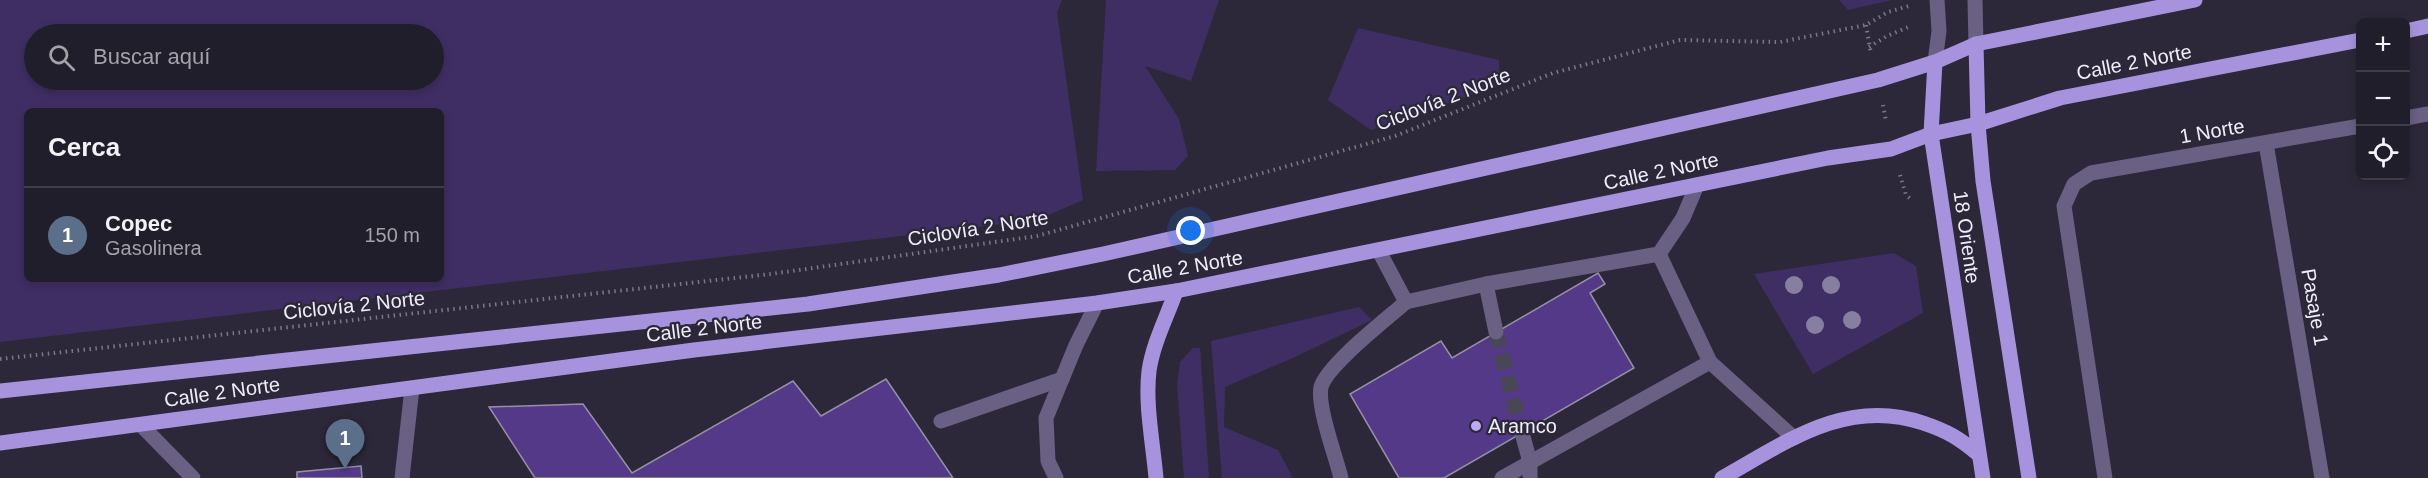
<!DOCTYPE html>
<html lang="es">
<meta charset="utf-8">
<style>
:root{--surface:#211e2b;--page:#292733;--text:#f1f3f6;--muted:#a2a2a9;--line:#3e3c47;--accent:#8c9099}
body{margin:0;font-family:Arial,sans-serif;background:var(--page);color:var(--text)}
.controls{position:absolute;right:18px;top:18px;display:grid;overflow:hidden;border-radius:9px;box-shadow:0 3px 9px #0003}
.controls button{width:54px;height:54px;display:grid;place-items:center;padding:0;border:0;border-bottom:2px solid var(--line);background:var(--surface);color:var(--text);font:30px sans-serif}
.you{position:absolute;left:1191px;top:231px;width:21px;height:21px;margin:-15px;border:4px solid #fff;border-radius:50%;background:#1a73e8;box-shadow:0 0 0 9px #1a73e833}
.badge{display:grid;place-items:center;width:39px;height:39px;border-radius:50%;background:var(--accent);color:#fff;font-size:20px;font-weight:700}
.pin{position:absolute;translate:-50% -50px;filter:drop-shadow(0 2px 3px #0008)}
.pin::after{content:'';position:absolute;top:32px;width:21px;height:18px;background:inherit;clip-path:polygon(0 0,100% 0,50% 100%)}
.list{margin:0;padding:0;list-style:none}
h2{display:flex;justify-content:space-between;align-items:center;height:78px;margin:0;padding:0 24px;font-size:26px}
h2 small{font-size:20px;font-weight:400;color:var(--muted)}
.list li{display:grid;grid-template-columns:39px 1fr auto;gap:18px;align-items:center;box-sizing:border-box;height:96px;padding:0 24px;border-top:2px solid var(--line)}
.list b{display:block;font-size:22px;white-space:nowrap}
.list p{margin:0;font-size:20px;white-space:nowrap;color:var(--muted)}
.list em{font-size:20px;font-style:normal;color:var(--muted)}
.icon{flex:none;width:33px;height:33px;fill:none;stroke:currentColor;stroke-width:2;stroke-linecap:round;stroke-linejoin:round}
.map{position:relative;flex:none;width:2428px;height:478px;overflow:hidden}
.search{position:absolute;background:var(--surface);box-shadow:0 3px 9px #0003;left:24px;top:24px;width:420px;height:66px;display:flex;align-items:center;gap:15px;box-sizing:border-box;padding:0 21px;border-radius:33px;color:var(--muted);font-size:22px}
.panel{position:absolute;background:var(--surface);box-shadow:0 3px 9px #0003;left:24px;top:108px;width:420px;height:174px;border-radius:9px}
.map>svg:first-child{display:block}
</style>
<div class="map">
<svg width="2428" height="478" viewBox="0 0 2428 478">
<rect width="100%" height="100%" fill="#2c2839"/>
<g fill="#3f2e63" fill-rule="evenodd">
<path d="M0 0H1062L1057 13 1083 200 1037 220 0 342ZM34 34H434V80H34ZM27 111H441V279H27Z"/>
<path d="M1106 0H1219L1191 81 1145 66 1179 119 1188 156 1175 170 1096 171Z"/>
<path d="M1839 0H1892L1848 10Z"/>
<path d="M1358 28 1499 60 1500 85 1371 130 1328 100Z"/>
<path d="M1894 253 1916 266 1923 313 1813 374 1754 274Z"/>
<path d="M1359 307 1372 320 1295 357 1225 387 1224 427 1278 450 1293 478H1222L1211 341Z"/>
<path d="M1193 348H1200L1209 478H1184L1177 385 1180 362Z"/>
</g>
<g fill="#543989" stroke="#9590a5" stroke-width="1.5">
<path d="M1598 273 1605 284 1590 293 1634 368 1444 478H1399L1350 394 1441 341 1452 358Z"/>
<path d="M886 379 953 478H535L489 407 583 404 632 473 793 381 821 416Z"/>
<path d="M361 466 362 478H297V472Z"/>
</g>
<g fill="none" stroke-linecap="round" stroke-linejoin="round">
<path stroke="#494656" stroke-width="15" stroke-dasharray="15 8" stroke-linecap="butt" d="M1496 332 1522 433"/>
<g stroke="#7b7886" stroke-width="4" stroke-dasharray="1.5 4.5" stroke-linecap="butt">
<path d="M1866 25 1871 54"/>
<path d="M1869 47 1887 36 1911 26"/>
<path d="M1883 105 1886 121"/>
<path d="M1900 175 1906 195 1912 200"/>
<path d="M0 359 771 274 1037 236 1395 136 1553 73 1680 40 1780 42 1866 25 1888 12 1909 6"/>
</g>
<g stroke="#696084" stroke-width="15">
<path d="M1975 0 1976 44"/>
<path d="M1935 62 1939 31 1937 0"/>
<path d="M2406 118 2428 114"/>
<path d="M2266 143 2322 478"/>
<path d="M1379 251 1406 302 1486 284 1659 254 1683 218 1697 185"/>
<path d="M1659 254 1710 362 1794 438"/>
<path d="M1486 284 1496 332"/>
<path d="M941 421 1062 379"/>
<path d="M141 425 193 478"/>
<path d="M1522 433 1530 462V478"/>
<path d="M402 478 412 388"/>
<path d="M1056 478 1048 461 1046 418 1076 345 1097 303"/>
<path d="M1341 478C1336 457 1317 407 1321 387 1327 365 1387 319 1406 302"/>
<path d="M1502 478 1710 362"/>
<path d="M2105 478 2064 206 2074 184 2091 173 2360 126"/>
</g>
<g stroke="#a793dd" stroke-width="15">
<path d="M2406 31 2428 26"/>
<path d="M1976 44 1978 124 1983 181 2029 478"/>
<path d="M1935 62 1931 134 1983 478"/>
<path d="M0 391 808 304 999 275 1103 254 1878 80 1935 62 1976 44 2195 0"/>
<path d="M0 443 694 350 1097 303 1176 291 1828 158 1891 149 1931 134 1978 124 2060 98 2360 40"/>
<path d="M1156 478C1153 443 1145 405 1149 371 1153 343 1167 317 1176 291"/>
<path d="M1722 478C1786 442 1847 397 1923 423 1947 431 1959 438 1978 454"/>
</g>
</g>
<g fill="#867f9f">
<circle cx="1794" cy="285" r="9"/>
<circle cx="1831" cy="285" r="9"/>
<circle cx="1852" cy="320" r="9"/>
<circle cx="1815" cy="325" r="9"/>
</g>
<circle fill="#bda9f5" stroke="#2c2839" stroke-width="2" cx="1476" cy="426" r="6"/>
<g text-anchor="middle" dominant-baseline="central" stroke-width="4.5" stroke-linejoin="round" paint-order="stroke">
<g font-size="20" fill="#efedf8" stroke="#2c2839">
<text transform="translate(2134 62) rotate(-11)">Calle 2 Norte</text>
<text transform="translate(1443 99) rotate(-21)">Ciclovía 2 Norte</text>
<text transform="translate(2212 131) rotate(-10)">1 Norte</text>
<text transform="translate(1661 171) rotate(-12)">Calle 2 Norte</text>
<text transform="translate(978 228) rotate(-9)">Ciclovía 2 Norte</text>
<text transform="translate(1967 237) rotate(82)">18 Oriente</text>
<text transform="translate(1185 267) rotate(-10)">Calle 2 Norte</text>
<text transform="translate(354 305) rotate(-6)">Ciclovía 2 Norte</text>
<text transform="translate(2315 307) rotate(80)">Pasaje 1</text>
<text transform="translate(704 328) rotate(-7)">Calle 2 Norte</text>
<text transform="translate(222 392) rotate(-8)">Calle 2 Norte</text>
</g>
<g font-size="20" fill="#efedf8" stroke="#2c2839" text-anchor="start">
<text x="1488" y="426">Aramco</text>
</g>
</g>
</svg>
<div class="controls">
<button>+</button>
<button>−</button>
<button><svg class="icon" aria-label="locate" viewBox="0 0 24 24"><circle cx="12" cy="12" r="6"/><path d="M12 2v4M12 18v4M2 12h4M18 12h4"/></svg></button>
</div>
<div class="you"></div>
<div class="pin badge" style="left:345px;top:469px;background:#5c6f8a">1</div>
<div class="search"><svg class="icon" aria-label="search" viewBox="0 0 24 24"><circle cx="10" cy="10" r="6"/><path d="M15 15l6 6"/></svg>Buscar aquí</div>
<section class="panel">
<h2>Cerca<small></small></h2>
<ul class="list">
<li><span class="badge" style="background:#5c6f8a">1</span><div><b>Copec</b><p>Gasolinera</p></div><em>150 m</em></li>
</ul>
</section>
</div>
